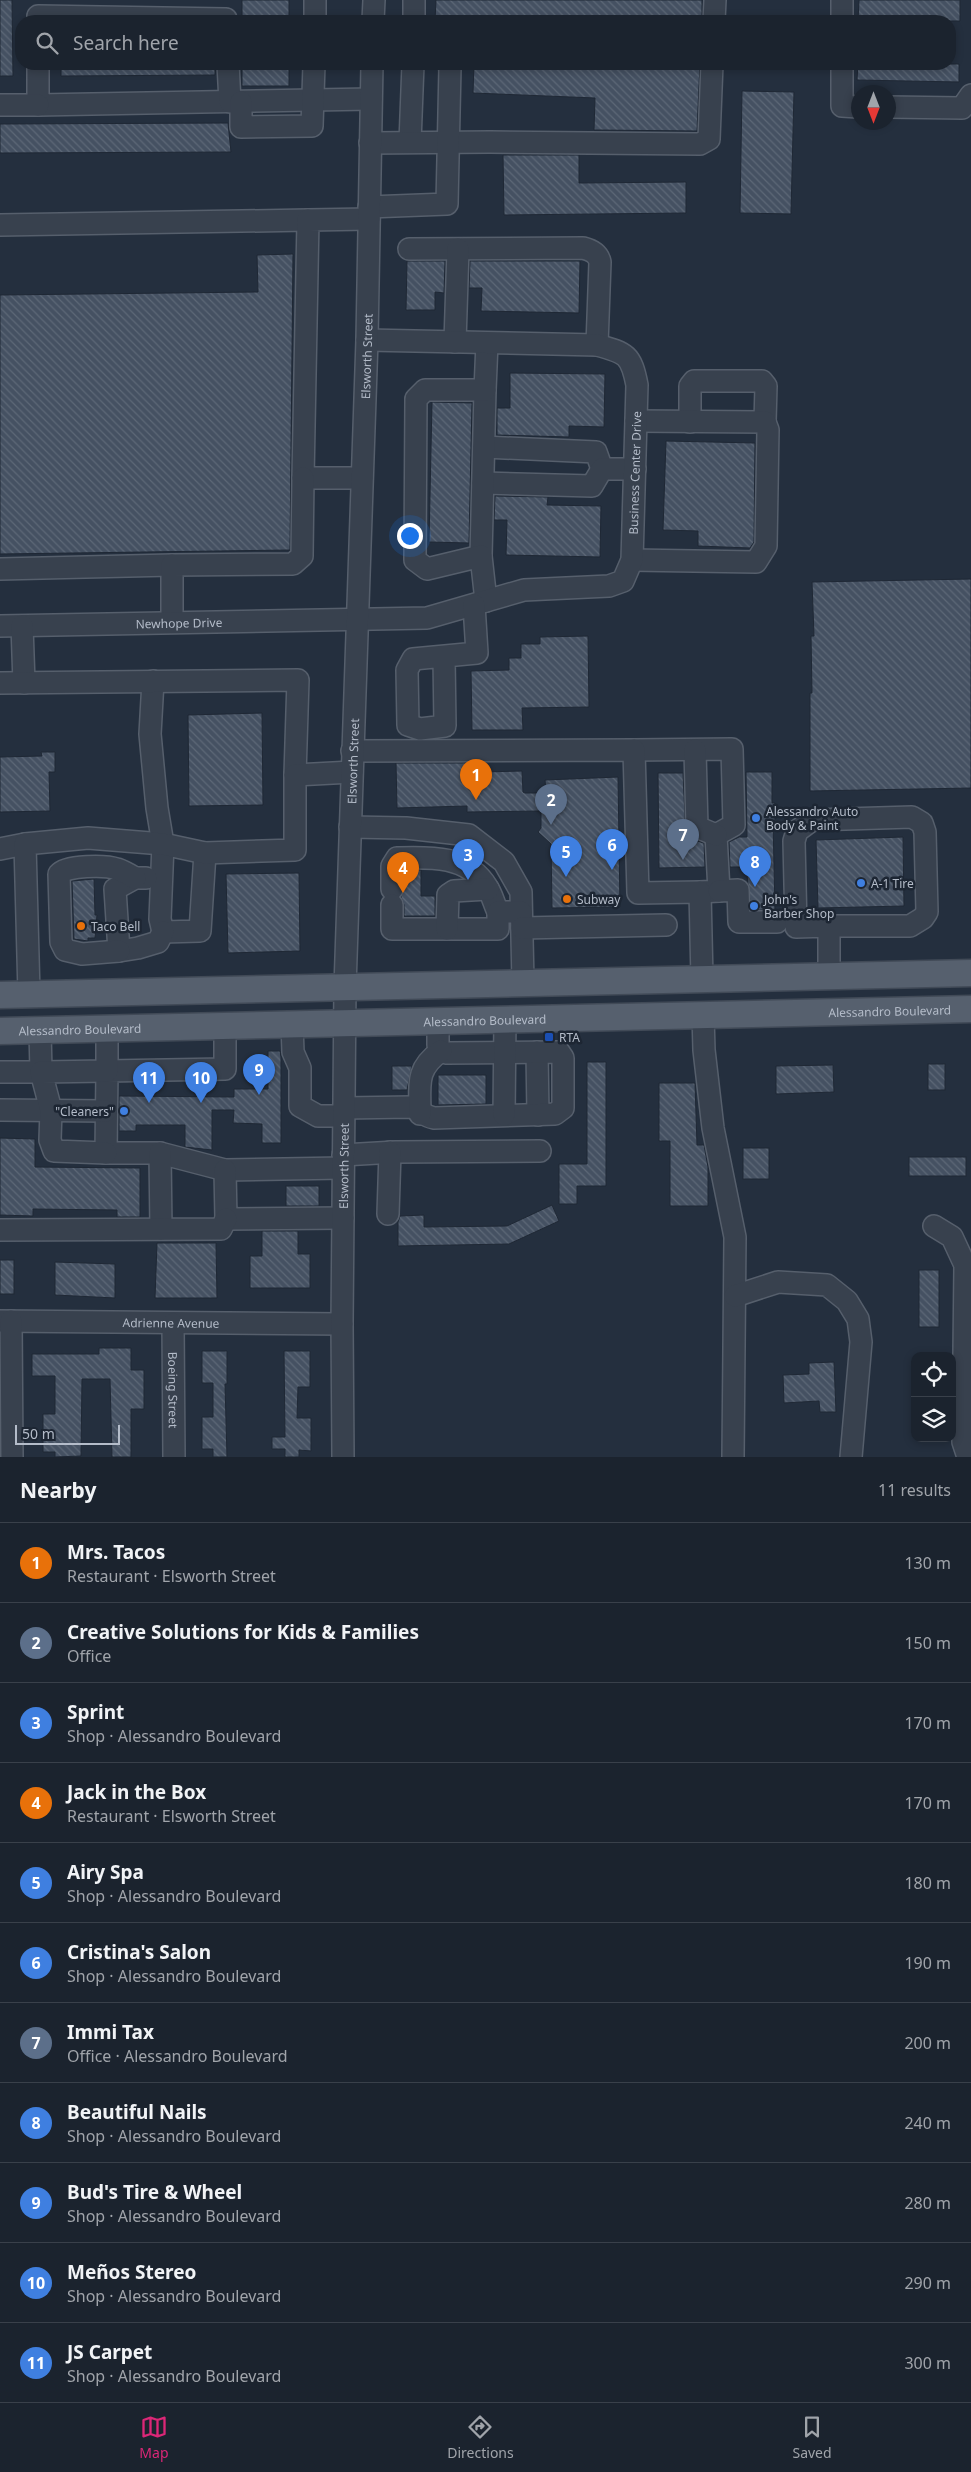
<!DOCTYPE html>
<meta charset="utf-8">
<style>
:root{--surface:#1b232e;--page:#242b36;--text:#f1f3f6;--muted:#a0a4aa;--line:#39404a;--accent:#db2777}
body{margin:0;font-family:"Noto Sans",sans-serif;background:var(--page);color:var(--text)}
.controls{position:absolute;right:15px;bottom:15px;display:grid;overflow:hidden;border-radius:10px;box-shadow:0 2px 8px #0003}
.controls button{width:45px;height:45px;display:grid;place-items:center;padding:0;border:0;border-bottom:1px solid var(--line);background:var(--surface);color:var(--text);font:25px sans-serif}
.compass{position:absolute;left:851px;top:85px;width:45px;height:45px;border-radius:50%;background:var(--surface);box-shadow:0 2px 8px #0003;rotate:180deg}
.scale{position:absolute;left:15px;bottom:12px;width:105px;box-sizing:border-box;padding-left:5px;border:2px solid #b4bcc9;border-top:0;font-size:14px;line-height:18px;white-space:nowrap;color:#b4bcc9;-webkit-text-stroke:4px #1d2633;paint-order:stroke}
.you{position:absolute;left:409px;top:535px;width:18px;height:18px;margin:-12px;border:4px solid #fff;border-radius:50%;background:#1a73e8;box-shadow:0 0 0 8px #1a73e833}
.badge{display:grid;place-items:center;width:32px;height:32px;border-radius:50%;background:var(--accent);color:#fff;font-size:16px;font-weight:700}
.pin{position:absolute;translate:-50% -41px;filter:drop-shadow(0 1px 2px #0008)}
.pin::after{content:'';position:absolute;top:26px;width:18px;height:15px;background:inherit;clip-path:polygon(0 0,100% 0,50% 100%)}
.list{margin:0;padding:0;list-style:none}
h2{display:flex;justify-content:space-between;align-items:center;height:65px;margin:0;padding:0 20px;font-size:21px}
h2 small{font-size:16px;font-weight:400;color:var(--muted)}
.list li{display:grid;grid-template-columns:32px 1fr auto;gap:15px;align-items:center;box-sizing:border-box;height:80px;padding:0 20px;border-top:1px solid var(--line)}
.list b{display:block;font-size:19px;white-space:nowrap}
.list p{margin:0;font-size:16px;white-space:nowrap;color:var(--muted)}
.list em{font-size:16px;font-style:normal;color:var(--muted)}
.icon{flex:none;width:28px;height:28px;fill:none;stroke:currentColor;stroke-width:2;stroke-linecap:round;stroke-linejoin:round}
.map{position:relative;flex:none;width:971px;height:1457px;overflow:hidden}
.search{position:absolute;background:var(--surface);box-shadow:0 2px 8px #0003;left:15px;right:15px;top:15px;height:55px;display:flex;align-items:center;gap:12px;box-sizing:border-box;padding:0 18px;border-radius:20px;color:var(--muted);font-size:19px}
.sheet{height:945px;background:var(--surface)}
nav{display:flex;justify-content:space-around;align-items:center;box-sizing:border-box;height:70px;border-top:1px solid var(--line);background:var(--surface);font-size:14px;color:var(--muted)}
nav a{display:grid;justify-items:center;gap:2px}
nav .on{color:var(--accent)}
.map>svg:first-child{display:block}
</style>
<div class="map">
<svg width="971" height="1457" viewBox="0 0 971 1457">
<defs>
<pattern id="building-back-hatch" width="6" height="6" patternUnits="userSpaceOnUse" patternTransform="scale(1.25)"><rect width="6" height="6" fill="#455162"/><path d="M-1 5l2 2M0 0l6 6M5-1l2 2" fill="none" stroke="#5d6877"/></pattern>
</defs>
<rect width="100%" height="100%" fill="#242f3e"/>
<g fill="url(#building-back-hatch)" stroke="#1f2835">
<path d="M0 0H12L13 76H0Z"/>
<rect x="242" y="0" width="47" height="21"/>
<path d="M436 0H702V21H435Z"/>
<path d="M859 0H960V21H858Z"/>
<path d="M61 64H215V75L61 76Z"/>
<rect x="242" y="64" width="47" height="22"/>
<path d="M474 64H700L697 131 594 130 595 98 473 93Z"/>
<path d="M858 64H959V82L857 80Z"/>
<path d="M742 91 794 92 791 214 740 213Z"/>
<path d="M228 123 231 152 0 153V124Z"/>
<path d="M503 155H579V183L686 182V213L504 215Z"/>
<path d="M293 254 290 550 0 554V295L258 292 257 255Z"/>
<path d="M407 261H445L444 293 435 292V310H406Z"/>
<path d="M470 261H580L579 313 481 311 482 288H469Z"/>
<path d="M510 373 605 374 604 427 569 426V437L497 435V408H510Z"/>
<path d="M432 402 472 403 469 543 429 542Z"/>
<path d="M666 441 755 443 754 542 750 548 698 546V531L663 530Z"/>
<path d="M495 496 548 497 547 505 601 506 600 557 506 555 507 520H494Z"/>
<path d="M971 579V788L810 791V693H812L811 636H814L812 582Z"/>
<path d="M588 636 589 707 522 708 523 730H472L471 671 509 670V658H521V644H540V637Z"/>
<path d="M262 713 263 805 189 806 188 715Z"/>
<path d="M41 752H55V772H49L50 811 0 812V757L42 756Z"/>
<path d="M396 763H483V772L522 771 523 792 525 793H546L545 780 618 777 620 907 552 908 551 844 538 832 541 828V811L467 812V806L397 808Z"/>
<path d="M746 772H772V803H775V820H773L775 910H751L746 867H730L729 842 739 837H747Z"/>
<path d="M658 773H683L686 838 704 843 705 867 659 868Z"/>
<path d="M903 837 904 906 818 908 816 840Z"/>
<path d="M404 870H421V896H435V916H404V905L401 897 404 889Z"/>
<path d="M299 873 300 951 228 953 226 874Z"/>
<path d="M94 879 95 915H97L95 938H88V941L74 939 72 881Z"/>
<path d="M268 1051H280L281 1057V1143H262V1124L233 1123 234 1110H212V1150L185 1147V1125H136V1131H119V1096L234 1097V1089H268Z"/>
<path d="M587 1062H606V1186H577V1204H559V1164H587Z"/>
<rect x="928" y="1064" width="17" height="26"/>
<path d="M833 1065 834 1092 776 1094V1066Z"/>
<path d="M392 1066H412L407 1090H392Z"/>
<path d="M438 1075H486V1104L438 1105Z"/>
<path d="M659 1083H695L697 1145H704L708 1167V1206H670V1141H659Z"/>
<path d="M0 1138 35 1139V1167L140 1168V1217H117V1210L33 1209V1216L0 1215Z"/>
<rect x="743" y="1148" width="26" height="31"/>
<rect x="909" y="1157" width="57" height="19"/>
<rect x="286" y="1186" width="33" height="20"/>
<path d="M552 1205 559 1221 509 1244 398 1246V1222L400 1216 424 1215V1227L507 1226Z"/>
<path d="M262 1231H298V1254H310V1288H250V1256H262Z"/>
<path d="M157 1243H216L217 1298H155Z"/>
<rect x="0" y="1260" width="14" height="34"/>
<path d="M55 1262 115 1264V1298L55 1295Z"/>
<rect x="919" y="1270" width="20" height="57"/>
<path d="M99 1348H131V1370H144V1409H131V1457H112L110 1379H82L81 1456 55 1457V1452H43V1414H55V1376H32V1354H99Z"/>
<path d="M202 1351H227V1384H225L227 1457H213V1449H202V1417H213V1383H202Z"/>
<path d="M284 1351H310V1387H298L297 1418H311V1451L299 1450V1457H285V1449H272V1437H285Z"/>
<path d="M834 1362 836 1412H820L819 1401 784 1403 783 1375 809 1374V1363Z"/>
</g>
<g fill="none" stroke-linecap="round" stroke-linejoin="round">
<g stroke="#565f6c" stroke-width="24">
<g id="minor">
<path d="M38 16 226 19V21"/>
<path d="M315 21V0"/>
<path d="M373 21 374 0"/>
<path d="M414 21V0"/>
<path d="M714 21 715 0"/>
<path d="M842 21V0"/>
<path d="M38 64V105L371 99"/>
<path d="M228 64 230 102"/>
<path d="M842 64V106L858 107"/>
<path d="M241 102V127L312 126 314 64"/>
<path d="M0 105H38"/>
<path d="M888 107 962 108 971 95"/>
<path d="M410 142 413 64"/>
<path d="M370 143 490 142 700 144 709 139 712 64"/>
<path d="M369 207 447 204 450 67 448 64"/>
<path d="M0 225 308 220"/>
<path d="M409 249 583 248C591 250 598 253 600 262L597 345"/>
<path d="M455 342 458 249"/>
<path d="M690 422V386L694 381H762L766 386 765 422"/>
<path d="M484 447 596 452 602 469"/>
<path d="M362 478H303L308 220 369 219"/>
<path d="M483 483 592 486 602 469H635"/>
<path d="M481 556 485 390"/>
<path d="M632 560 756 562 766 546 768 430 765 422 636 421"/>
<path d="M0 569 172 565"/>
<path d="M486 601 481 556 427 569 415 560 416 399 425 390H485L487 343"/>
<path d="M172 622V565L293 564 302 556 303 478"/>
<path id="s1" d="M0 626 427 618 524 590 609 586 623 581 632 560 637 385C631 354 626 353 597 345L367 340"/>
<path d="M22 626 24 683"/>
<path d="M444 657 445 726 420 729 408 725 407 670 413 659 477 653 474 605"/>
<path d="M153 681 150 734 157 808 163 844 160 919 163 932 200 931 205 853"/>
<path d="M0 683 298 680 295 775"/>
<path d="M634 750 732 749 734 825 716 835 719 891 700 892"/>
<path d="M695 750 697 827 716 835"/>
<path d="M352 751 634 750 638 893 700 892 702 979"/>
<path d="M350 827 406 828 469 835 504 862 521 892 523 983"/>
<path d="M0 849 25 844"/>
<path d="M146 878H135L115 889 119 951 138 948 158 942 163 932"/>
<path d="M392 889V866L397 858C429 857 468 855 487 887 492 894 494 904 498 912"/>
<path d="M719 891 738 890 739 922H777"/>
<path d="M392 905V929H498V912H521"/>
<path d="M829 926H910L923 918 927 912 925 832 922 823 912 817 812 820 797 831 794 841 796 927 829 926V976"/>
<path d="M522 928 666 925"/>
<path d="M447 929 448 895 454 891 488 889"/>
<path d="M119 951 82 954 65 950 61 942 59 874C66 865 106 865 117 869 123 871 130 875 135 878"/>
<path d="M29 994 25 844 88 838 163 844 205 853 295 850V775L352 772"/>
<path d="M703 1015 704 1050 713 1128 735 1237 733 1457"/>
<path d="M292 1025 293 1052 300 1068V1106L318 1116H344"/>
<path d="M225 1026V1069L107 1071 106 1153H160L225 1170 343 1168"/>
<path d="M537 1052 538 1115"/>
<path d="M0 1072H41L40 1030"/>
<path d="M344 1108 411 1107C420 1109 423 1116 434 1118L555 1114 563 1108V1058L559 1052 447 1053 441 1051 438 1045V1021"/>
<path d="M0 1110 106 1111"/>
<path d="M420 1114C420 1085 415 1069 441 1051"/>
<path d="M504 1115 505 1020"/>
<path d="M106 1153 54 1151 50 1140 51 1110 41 1072 107 1071V1029"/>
<path d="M160 1153 161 1229"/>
<path d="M343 1155 395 1152 540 1151"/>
<path d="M225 1170 226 1219 343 1218"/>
<path d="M388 1214 390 1152"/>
<path d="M934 1226 952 1237 965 1265 963 1442 968 1457"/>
<path d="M0 1230 221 1229 226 1219"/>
<path d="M735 1296 778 1282 827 1285 847 1301 858 1319 861 1342 851 1457"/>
<path id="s2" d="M0 1321 342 1324"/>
<path d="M11 1321 12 1457"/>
<path id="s3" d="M173 1324 174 1457"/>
<path id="s4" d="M343 1457 342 1324 345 987 367 340 372 64"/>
</g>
</g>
<g stroke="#414a57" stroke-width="29">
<g id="major">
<path d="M0 995 971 973"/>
<path id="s5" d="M0 1031 971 1009"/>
</g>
</g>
<use href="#minor" stroke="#38414e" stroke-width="21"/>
<use href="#major" stroke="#56606e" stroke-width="26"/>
</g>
<g fill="#3f7fe0" stroke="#1d2633" stroke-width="2">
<circle cx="756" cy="818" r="5"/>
<circle cx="861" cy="883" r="5"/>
<circle cx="754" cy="906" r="5"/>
<circle cx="124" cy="1111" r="5"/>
</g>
<g fill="#e8710a" stroke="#1d2633" stroke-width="2">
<circle cx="567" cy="899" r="5"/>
<circle cx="81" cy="926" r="5"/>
</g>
<rect fill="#1a4fb4" stroke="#1d2633" stroke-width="2" x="544" y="1032" width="10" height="10" rx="2.5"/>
<g text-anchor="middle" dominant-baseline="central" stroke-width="5" stroke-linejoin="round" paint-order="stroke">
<g font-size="12" fill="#b4bcc9" stroke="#1d2633">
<text stroke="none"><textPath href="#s4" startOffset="1101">Elsworth Street</textPath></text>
<text stroke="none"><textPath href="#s1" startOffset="738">Business Center Drive</textPath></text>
<text stroke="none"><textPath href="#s1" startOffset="179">Newhope Drive</textPath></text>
<text stroke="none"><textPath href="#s4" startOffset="696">Elsworth Street</textPath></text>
<text stroke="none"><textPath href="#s5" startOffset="890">Alessandro Boulevard</textPath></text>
<text stroke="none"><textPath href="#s5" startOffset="485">Alessandro Boulevard</textPath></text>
<text stroke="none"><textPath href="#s5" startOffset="80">Alessandro Boulevard</textPath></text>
<text stroke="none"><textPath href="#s4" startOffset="291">Elsworth Street</textPath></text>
<text stroke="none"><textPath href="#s2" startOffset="171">Adrienne Avenue</textPath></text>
<text stroke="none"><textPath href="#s3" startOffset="66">Boeing Street</textPath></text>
</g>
<g font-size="12" fill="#b4bcc9" stroke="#1d2633" text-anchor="start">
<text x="766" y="811">Alessandro Auto<tspan x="766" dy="14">Body &amp; Paint</tspan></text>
<text x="871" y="883">A-1 Tire</text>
<text x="577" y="899">Subway</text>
<text x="764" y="899">John's<tspan x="764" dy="14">Barber Shop</tspan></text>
<text x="91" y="926">Taco Bell</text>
<text x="559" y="1037">RTA</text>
<text x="114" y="1111" text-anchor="end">"Cleaners"</text>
</g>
</g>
</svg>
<div class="controls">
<button><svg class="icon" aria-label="locate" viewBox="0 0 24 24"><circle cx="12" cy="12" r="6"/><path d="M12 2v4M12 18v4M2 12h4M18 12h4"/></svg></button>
<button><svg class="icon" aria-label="layers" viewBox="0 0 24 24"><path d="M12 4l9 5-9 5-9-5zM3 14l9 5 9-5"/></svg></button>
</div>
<svg class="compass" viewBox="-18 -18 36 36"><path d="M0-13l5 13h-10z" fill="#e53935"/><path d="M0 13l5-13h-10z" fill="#a0a4aa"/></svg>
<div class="scale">50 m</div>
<div class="you"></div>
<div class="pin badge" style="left:476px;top:800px;background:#e8710a">1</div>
<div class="pin badge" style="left:551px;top:825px;background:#5c6f8a">2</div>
<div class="pin badge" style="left:468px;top:880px;background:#3f7fe0">3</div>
<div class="pin badge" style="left:403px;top:893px;background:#e8710a">4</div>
<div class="pin badge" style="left:566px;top:877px;background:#3f7fe0">5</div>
<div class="pin badge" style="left:612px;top:870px;background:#3f7fe0">6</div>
<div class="pin badge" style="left:683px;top:860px;background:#5c6f8a">7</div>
<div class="pin badge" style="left:755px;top:887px;background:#3f7fe0">8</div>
<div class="pin badge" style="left:259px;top:1095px;background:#3f7fe0">9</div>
<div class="pin badge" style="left:201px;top:1103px;background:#3f7fe0">10</div>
<div class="pin badge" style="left:149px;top:1103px;background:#3f7fe0">11</div>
<div class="search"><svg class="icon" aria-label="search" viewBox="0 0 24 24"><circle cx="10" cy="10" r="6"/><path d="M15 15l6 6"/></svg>Search here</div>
</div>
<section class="sheet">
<h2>Nearby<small>11 results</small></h2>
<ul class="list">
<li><span class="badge" style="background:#e8710a">1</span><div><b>Mrs. Tacos</b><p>Restaurant · Elsworth Street</p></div><em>130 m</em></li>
<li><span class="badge" style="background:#5c6f8a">2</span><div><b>Creative Solutions for Kids &amp; Families</b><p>Office</p></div><em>150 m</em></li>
<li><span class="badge" style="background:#3f7fe0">3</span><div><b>Sprint</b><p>Shop · Alessandro Boulevard</p></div><em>170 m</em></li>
<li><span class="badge" style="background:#e8710a">4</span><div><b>Jack in the Box</b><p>Restaurant · Elsworth Street</p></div><em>170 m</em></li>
<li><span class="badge" style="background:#3f7fe0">5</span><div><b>Airy Spa</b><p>Shop · Alessandro Boulevard</p></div><em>180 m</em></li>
<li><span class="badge" style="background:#3f7fe0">6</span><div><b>Cristina's Salon</b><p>Shop · Alessandro Boulevard</p></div><em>190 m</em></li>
<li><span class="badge" style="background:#5c6f8a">7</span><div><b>Immi Tax</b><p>Office · Alessandro Boulevard</p></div><em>200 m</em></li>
<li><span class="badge" style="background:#3f7fe0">8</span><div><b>Beautiful Nails</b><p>Shop · Alessandro Boulevard</p></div><em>240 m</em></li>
<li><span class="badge" style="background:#3f7fe0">9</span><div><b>Bud's Tire &amp; Wheel</b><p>Shop · Alessandro Boulevard</p></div><em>280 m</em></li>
<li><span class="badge" style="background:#3f7fe0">10</span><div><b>Meños Stereo</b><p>Shop · Alessandro Boulevard</p></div><em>290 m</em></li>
<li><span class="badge" style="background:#3f7fe0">11</span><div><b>JS Carpet</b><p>Shop · Alessandro Boulevard</p></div><em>300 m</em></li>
</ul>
</section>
<nav>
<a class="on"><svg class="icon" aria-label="map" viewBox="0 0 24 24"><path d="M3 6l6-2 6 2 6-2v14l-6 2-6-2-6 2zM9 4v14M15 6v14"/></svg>Map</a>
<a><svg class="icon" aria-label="directions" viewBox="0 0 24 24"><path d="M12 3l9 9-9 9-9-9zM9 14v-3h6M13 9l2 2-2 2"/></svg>Directions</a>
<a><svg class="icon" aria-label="saved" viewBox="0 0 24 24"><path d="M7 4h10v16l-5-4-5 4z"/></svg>Saved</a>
</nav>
